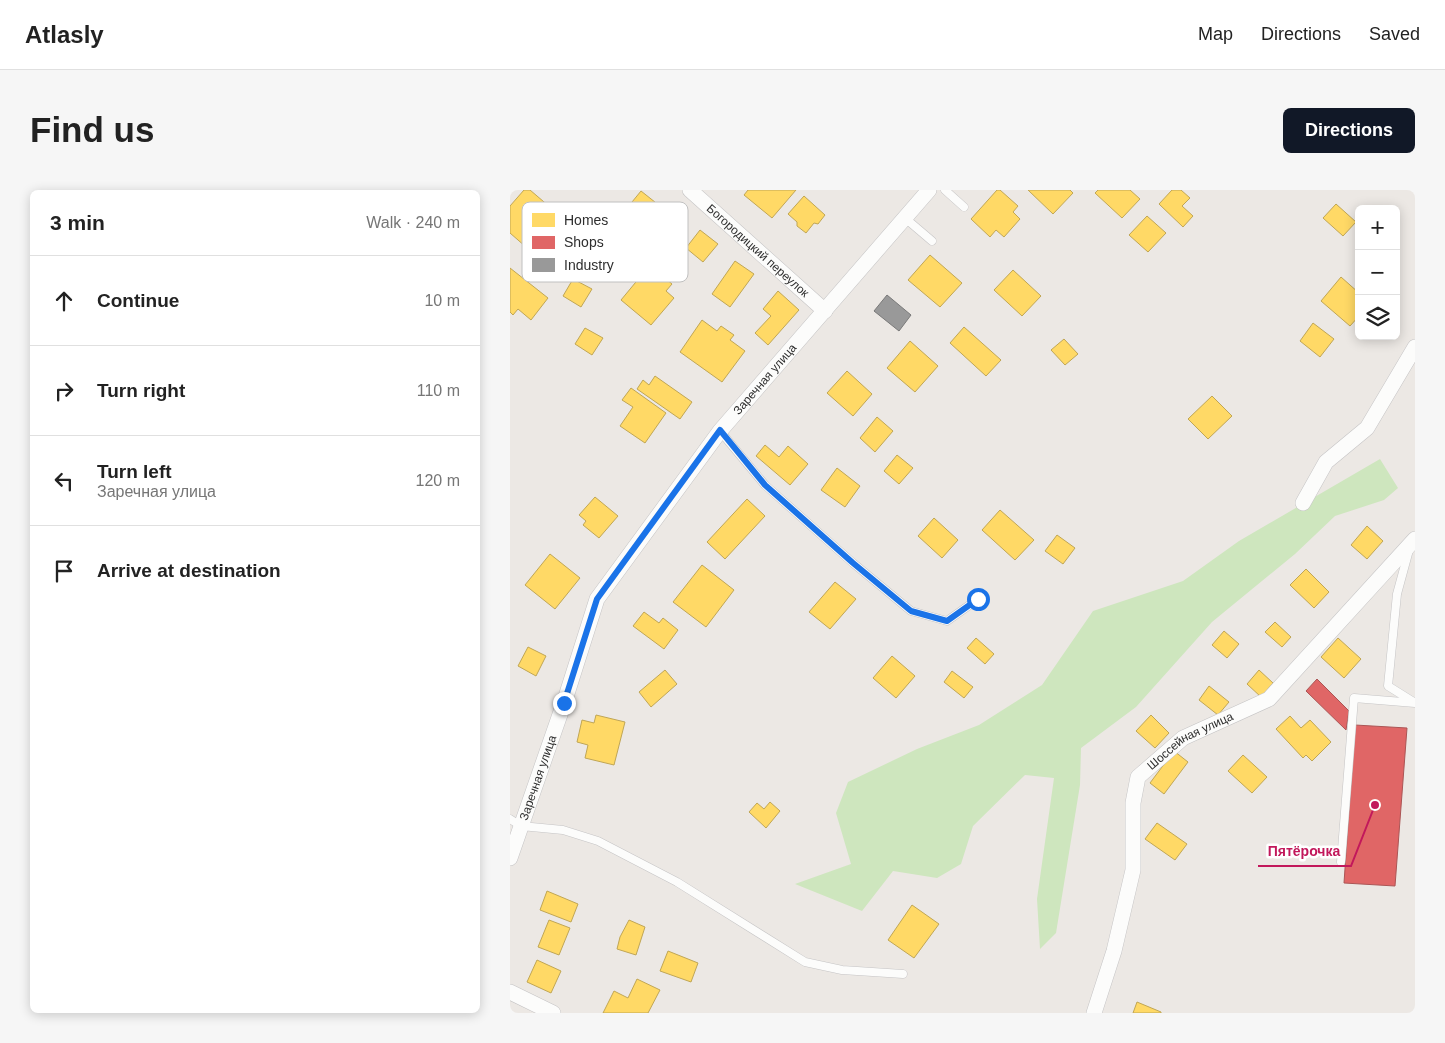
<!DOCTYPE html>
<meta charset="utf-8">
<style>
:root{--surface:#fff;--page:#f6f6f6;--text:#222;--muted:#767676;--line:#e0e0e0;--accent:#111827}
body{margin:0;font-family:Helvetica,sans-serif;background:var(--page);color:var(--text)}
.controls{position:absolute;right:15px;top:15px;display:grid;overflow:hidden;border-radius:8px;box-shadow:0 2px 12px #0003}
.controls button{width:45px;height:45px;display:grid;place-items:center;padding:0;border:0;border-bottom:1px solid var(--line);background:var(--surface);color:var(--text);font:25px sans-serif}
.stop{position:absolute;width:15px;height:15px;margin:-11px;border:4px solid #1a73e8;border-radius:50%;background:#fff}
.stop.end{background:#1a73e8;border-color:#fff;box-shadow:0 1px 5px #0008}
.list{margin:0;padding:0;list-style:none}
h2{display:flex;justify-content:space-between;align-items:center;height:65px;margin:0;padding:0 20px;font-size:21px}
h2 small{font-size:16px;font-weight:400;color:var(--muted)}
.list li{display:grid;grid-template-columns:32px 1fr auto;gap:15px;align-items:center;box-sizing:border-box;height:90px;padding:0 20px;border-top:1px solid var(--line)}
.list b{display:block;font-size:19px;white-space:nowrap}
.list p{margin:0;font-size:16px;white-space:nowrap;color:var(--muted)}
.list em{font-size:16px;font-style:normal;color:var(--muted)}
.icon{flex:none;width:28px;height:28px;fill:none;stroke:currentColor;stroke-width:2;stroke-linecap:round;stroke-linejoin:round}
.map{position:relative;flex:none;width:905px;height:823px;overflow:hidden;border-radius:8px}
header{display:flex;align-items:center;gap:30px;box-sizing:border-box;height:70px;padding:0 25px;background:var(--surface);border-bottom:1px solid var(--line)}
header strong{font-size:24px}
nav{display:flex;gap:28px;margin-inline-start:auto;font-size:18px}
.intro{display:flex;align-items:center;justify-content:space-between;box-sizing:border-box;height:120px;padding:0 30px}
h1{margin:0;font-size:35px}
.button{padding:12px 22px;border-radius:8px;background:var(--accent);color:#fff;font-size:18px;font-weight:700}
main{display:flex;gap:30px;padding:0 30px}
aside{flex:1;background:var(--surface);border-radius:8px;box-shadow:0 2px 12px #0003}
.map>svg:first-child{display:block}
</style>
<header>
<strong>Atlasly</strong>
<nav><a>Map</a><a>Directions</a><a>Saved</a></nav>
</header>
<div class="intro"><h1>Find us</h1><a class="button">Directions</a></div>
<main>
<aside>
<h2>3 min<small>Walk · 240 m</small></h2>
<ul class="list">
<li><svg class="icon" aria-label="ahead" viewBox="0 0 24 24"><path d="M12 20V5M6 11l6-6 6 6"/></svg><div><b>Continue</b></div><em>10 m</em></li>
<li><svg class="icon" aria-label="right" viewBox="0 0 24 24"><path d="M7 20v-9h11M14 6l5 5-5 5"/></svg><div><b>Turn right</b></div><em>110 m</em></li>
<li><svg class="icon" aria-label="left" viewBox="0 0 24 24"><path d="M17 20v-9H6M10 6l-5 5 5 5"/></svg><div><b>Turn left</b><p>Заречная улица</p></div><em>120 m</em></li>
<li><svg class="icon" aria-label="arrive" viewBox="0 0 24 24"><path d="M6 21V4h12l-3 4 3 4H6"/></svg><div><b>Arrive at destination</b></div></li>
</ul>
</aside>
<div class="map">
<svg width="905" height="823" viewBox="0 0 905 823">
<rect width="100%" height="100%" fill="#ece8e4"/>
<path fill="#cee6be" d="M870 269 888 298 874 310 825 326 785 364 702 432 626 517 571 558 570 595 546 743 530 759 527 709 544 588 515 585 463 636 451 674 427 688 383 681 352 721 285 694 341 674 326 623 338 592 407 559 469 535 532 495 583 421 673 391 729 351Z"/>
<g fill="#ffd966" stroke="#c0a655">
<path d="M14 0H20L68 41 58 52 45 41 24 64 0 43V16Z"/>
<path d="M238 0H286L262 28 234 5Z"/>
<path d="M487 0H490L508 16 503 22 510 29 494 47 486 40 480 47 461 29Z"/>
<path d="M518 0H560L563 3 543 24Z"/>
<path d="M588 0H620L630 9 612 28 585 3Z"/>
<path d="M662 0H671L680 8 672 16 683 26 673 37 649 14Z"/>
<path d="M131 1 160 24 133 57 104 34Z"/>
<path d="M294 6 315 25 308 34 304 33 296 43 287 36V32L278 24Z"/>
<path d="M826 14 846 32 833 46 813 28Z"/>
<path d="M637 26 656 43 638 62 619 45Z"/>
<path d="M190 40 208 54 193 72 176 58Z"/>
<path d="M420 65 452 93 430 117 398 90Z"/>
<path d="M225 71 244 84 220 117 202 104Z"/>
<path d="M140 75 162 94 156 101 164 108 141 135 111 110Z"/>
<path d="M0 78 38 108 21 130 8 119 3 125 0 122Z"/>
<path d="M503 80 531 106 512 126 484 100Z"/>
<path d="M831 87 849 103V126L840 136 811 111Z"/>
<path d="M63 89 82 99 71 117 53 106Z"/>
<path d="M268 101 289 120 258 155 245 143 261 126 253 119Z"/>
<path d="M192 130 207 141 211 136 224 145 220 150 235 161 212 192 170 162Z"/>
<path d="M803 133 824 149 810 167 790 151Z"/>
<path d="M454 137 491 170 476 186 440 153Z"/>
<path d="M75 138 93 148 82 165 65 154Z"/>
<path d="M554 149 568 164 555 175 541 160Z"/>
<path d="M400 151 428 176 405 202 377 178Z"/>
<path d="M337 181 362 204 343 226 317 203Z"/>
<path d="M145 186 182 212 170 229 127 199 133 190 139 195Z"/>
<path d="M121 198 156 223 135 253 110 236 123 217 112 210Z"/>
<path d="M702 206 722 226 698 249 678 229Z"/>
<path d="M367 227 383 241 365 262 350 248Z"/>
<path d="M255 255 269 267 278 256 298 274 280 295 246 266Z"/>
<path d="M387 265 403 278 389 294 374 281Z"/>
<path d="M327 278 350 296 335 317 311 300Z"/>
<path d="M85 307 108 326 89 348 73 335 76 331 69 325Z"/>
<path d="M237 309 255 326 215 369 197 352Z"/>
<path d="M490 320 524 350 505 370 472 340Z"/>
<path d="M424 328 448 350 432 368 408 346Z"/>
<path d="M857 336 873 351 857 369 841 355Z"/>
<path d="M547 345 565 358 553 374 535 361Z"/>
<path d="M40 364 70 388 45 419 15 395Z"/>
<path d="M192 375 224 400 196 437 163 412Z"/>
<path d="M796 379 819 402 804 418 780 395Z"/>
<path d="M325 392 346 409 320 439 299 422Z"/>
<path d="M134 422 149 433 153 428 168 440 154 459 123 436Z"/>
<path d="M765 432 781 447 772 457 755 442Z"/>
<path d="M714 441 729 454 717 468 702 455Z"/>
<path d="M466 448 484 464 475 474 457 458Z"/>
<path d="M828 448 851 469 834 488 811 467Z"/>
<path d="M18 457 36 466 26 486 8 476Z"/>
<path d="M382 466 405 486 386 508 363 488Z"/>
<path d="M155 480 167 494 141 517 129 502Z"/>
<path d="M749 480 763 493 751 507 737 494Z"/>
<path d="M442 481 463 497 454 508 434 492Z"/>
<path d="M699 496 719 512 708 525 689 510Z"/>
<path d="M86 525 115 532 104 575 75 568 78 555 67 552 72 530 84 533Z"/>
<path d="M641 525 659 543 645 558 626 541Z"/>
<path d="M780 526 791 538 800 530 821 552 802 571 796 565 793 568 766 539Z"/>
<path d="M664 561 678 572 654 604 640 593Z"/>
<path d="M733 565 757 587 742 603 718 581Z"/>
<path d="M260 612 270 621 256 638 239 622 247 613 254 619Z"/>
<path d="M647 633 677 654 665 670 635 649Z"/>
<path d="M37 701 68 714 61 732 30 720Z"/>
<path d="M402 715 429 734 404 768 378 750Z"/>
<path d="M39 730 60 738 49 765 28 757Z"/>
<path d="M119 730 135 737 126 765 107 759 110 747Z"/>
<path d="M158 761 188 773 181 792 150 781Z"/>
<path d="M27 770 51 781 41 803 17 792Z"/>
<path d="M127 789 150 800 138 823H93L104 801 118 808Z"/>
<path d="M627 812 651 822V823H623Z"/>
</g>
<g fill="#e06666" stroke="#ab5555">
<path d="M807 489 839 521 836 540 796 501Z"/>
<path d="M845 535 897 538 885 696 834 693Z"/>
</g>
<path fill="#999" stroke="#797979" d="M377 105 401 125 389 141 364 121Z"/>
<g fill="none" stroke-linecap="round" stroke-linejoin="round">
<g stroke="#c5c4c5" stroke-width="9">
<g id="lane">
<path d="M435 0 454 17"/>
<path d="M395 28 422 51"/>
<path d="M210 241 255 295 343 373 401 421 437 431 468 409"/>
<path d="M899 360 887 404 878 496 902 511"/>
<path d="M0 629 11 636 53 640 88 651 167 692 295 772 332 780 393 784"/>
<path d="M831 672 844 508 905 513"/>
</g>
</g>
<g stroke="#c5c4c5" stroke-width="16">
<g id="street">
<path id="s1" d="M180 0 315 121"/>
<path d="M793 313 816 272 857 238 905 157"/>
<path id="s2" d="M0 668 54 513 87 409 210 241 419 0"/>
<path d="M0 802 43 823"/>
<path id="s3" d="M584 823 604 761 623 680V613L628 587 673 548 759 509 905 349"/>
</g>
</g>
<use href="#lane" stroke="#fcfcfb" stroke-width="8"/>
<use href="#street" stroke="#fcfcfb" stroke-width="15"/>
</g>
<g fill="none" stroke-linecap="round" stroke-linejoin="round">
<path stroke="#1a73e8" stroke-width="6" d="M54 513 87 409 210 240 255 295 343 373 401 421 437 431 468 409"/>
</g>
<g text-anchor="middle" dominant-baseline="central" stroke-width="5" stroke-linejoin="round" paint-order="stroke">
<g font-size="12" fill="#2e2e2e" stroke="#fff">
<text stroke="none"><textPath href="#s1" startOffset="91">Богородицкий переулок</textPath></text>
<text stroke="none"><textPath href="#s2" startOffset="550">Заречная улица</textPath></text>
<text stroke="none"><textPath href="#s3" startOffset="306">Шоссейная улица</textPath></text>
<text stroke="none"><textPath href="#s2" startOffset="85">Заречная улица</textPath></text>
</g>
</g>
<rect x="12" y="12" width="166" height="80" rx="8" fill="#fff" stroke="#c0c0c0" stroke-width="1"/>
<rect x="22" y="23" width="23" height="14" fill="#ffd966"/>
<rect x="22" y="46" width="23" height="13" fill="#e06666"/>
<rect x="22" y="68" width="23" height="14" fill="#999"/>
<g font-size="14" fill="#2e2e2e">
<text x="54" y="35">Homes</text>
<text x="54" y="57">Shops</text>
<text x="54" y="80">Industry</text>
</g>
<path fill="none" stroke="#c2185b" stroke-width="2" d="M865 615L841 676H748"/>
<circle fill="#c2185b" stroke="#fff" stroke-width="2" cx="865" cy="615" r="5"/>
<g font-size="14" text-anchor="middle" font-weight="bold" fill="#c2185b" stroke="#fff" stroke-width="5" stroke-linejoin="round" paint-order="stroke">
<text x="794" y="666">Пятёрочка</text>
</g>
</svg>
<div class="controls">
<button>+</button>
<button>−</button>
<button><svg class="icon" aria-label="layers" viewBox="0 0 24 24"><path d="M12 4l9 5-9 5-9-5zM3 14l9 5 9-5"/></svg></button>
</div>
<div class="stop" style="left:468px;top:409px"></div>
<div class="stop end" style="left:54px;top:513px"></div>
</div>
</main>
